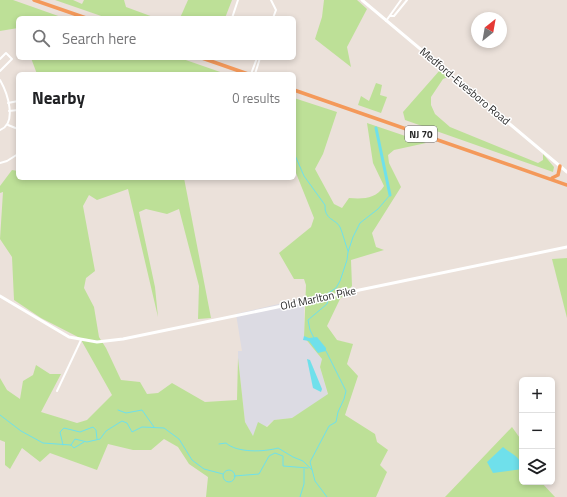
<!DOCTYPE html>
<meta charset="utf-8">
<style>
:root{--surface:#fff;--page:#f6f6f6;--text:#202124;--muted:#757577;--line:#e0e0e0}
body{margin:0;font-family:"Titillium Web",sans-serif;background:var(--page);color:var(--text)}
.controls{position:absolute;right:12px;bottom:12px;display:grid;overflow:hidden;border-radius:6px;box-shadow:0 2px 6px #0003}
.controls button{width:36px;height:36px;display:grid;place-items:center;padding:0;border:0;border-bottom:1px solid var(--line);background:var(--surface);color:var(--text);font:20px sans-serif}
.compass{position:absolute;left:471px;top:12px;width:36px;height:36px;border-radius:50%;background:var(--surface);box-shadow:0 2px 6px #0003;rotate:31deg}
.list{margin:0;padding:0;list-style:none}
h2{display:flex;justify-content:space-between;align-items:center;height:52px;margin:0;padding:0 16px;font-size:17px}
h2 small{font-size:13px;font-weight:400;color:var(--muted)}
.icon{flex:none;width:22px;height:22px;fill:none;stroke:currentColor;stroke-width:2;stroke-linecap:round;stroke-linejoin:round}
.map{position:relative;flex:none;width:567px;height:497px;overflow:hidden}
.search{position:absolute;background:var(--surface);box-shadow:0 2px 6px #0003;left:16px;top:16px;width:280px;height:44px;display:flex;align-items:center;gap:10px;box-sizing:border-box;padding:0 14px;border-radius:6px;color:var(--muted);font-size:15px}
.panel{position:absolute;background:var(--surface);box-shadow:0 2px 6px #0003;left:16px;top:72px;width:280px;height:108px;border-radius:6px}
.map>svg:first-child{display:block}
</style>
<div class="map">
<svg width="567" height="497" viewBox="0 0 567 497">
<rect width="100%" height="100%" fill="#ebe1da"/>
<path fill="#dcdbe3" d="M304 298V337L322 359 320 367 328 395 292 418 274 420 253 437 245 422 238 358V351H242L236 314Z"/>
<g fill="#bde097">
<path d="M0 0H13L64 18H18V28L0 31Z"/>
<path d="M55 0H73L82 4 84 0H124L126 7 156 18H107Z"/>
<path d="M188 0H232L225 18H180Z"/>
<path d="M324 0H357L367 9 347 47 351 67 315 39 322 17Z"/>
<path d="M31 58H180L226 74H37Z"/>
<path d="M440 70 448 77 443 79 431 97V105L435 114 450 127 538 163 543 160V154L554 167 553 172 405 120 403 112Z"/>
<path d="M376 83 382 85 380 95 387 97 381 113 358 105 361 96 369 101Z"/>
<path d="M294 98 337 112 323 154 315 169 334 204 342 208 349 198C363 199 376 199 384 186L373 163 367 123 426 143 394 150 388 155 389 163 401 187 372 233 376 247 384 250 351 260 352 286 340 299 327 326 337 340 353 344 347 364 358 376 345 415 375 434 377 442 388 450 380 465 387 472 376 497H206L208 477 189 464 178 447 164 439 151 450H133L108 444 97 470 50 453 40 462 22 448 10 469 5 465V442L0 440V378L7 390 20 399 23 381 33 375 36 365 50 374H61L41 412 77 423 87 420 112 395 80 338 41 318 14 300 12 257 0 239 3 192 0 193V186L12 170 18 171V178H184L211 318 198 319 199 286 179 209 167 214 146 209 139 212 155 287 158 317 128 189 97 200 89 195 83 206 95 271 86 278 84 288 94 307 99 337 106 348 121 380 140 382 147 394 158 393 172 383 205 402 237 400 238 358 245 422 253 436 258 422 267 427 274 420 292 418 328 394 320 367 322 359 304 337 306 285 304 279H294L279 253 311 227 314 218 294 168Z"/>
<path d="M567 258V318L552 259Z"/>
<path d="M512 427 522 441V482H541L555 497H445Z"/>
</g>
<g fill="#6fe0eb">
<path d="M304 336 309 338 317 337 326 348V351L318 353 309 341 303 340Z"/>
<path d="M307 359 310 360 322 389 321 392 313 388Z"/>
<path d="M503 447C511 454 522 457 522 469L493 473 487 462Z"/>
</g>
<g fill="none" stroke-linecap="round" stroke-linejoin="round">
<g stroke="#6fe0eb" stroke-width="1">
<path d="M294 153 304 176 325 205C324 220 336 219 340 227 343 234 345 243 348 251"/>
<path d="M327 294 336 288 340 281 347 260 348 252 353 237 360 223 378 209 390 195"/>
<path d="M314 338 310 330 308 320 327 304 328 300"/>
<path d="M326 351 346 391 344 399 338 412 336 422 329 426 310 462 315 481 327 497"/>
<path d="M118 410 126 413 142 410 154 427"/>
<path d="M0 415 21 431 43 443 71 445 74 448 84 442"/>
<path d="M219 444 226 443C237 453 264 452 278 448L293 457 303 461 312 470"/>
<path d="M63 445 60 432 64 428 80 432 93 427 96 430 97 439"/>
<path d="M71 445 75 439 87 442 100 439 106 431 122 421 127 423 132 432 142 427 164 428 179 439 192 460 204 469 223 474"/>
<circle cx="229" cy="476" r="6"/>
<path d="M234 476 259 474 269 456 275 453 283 456V466L308 468"/>
<path d="M300 497 304 484V469"/>
</g>
<path stroke="#6fe0eb" stroke-width="3" d="M376 128 390 195"/>
<g stroke="#fff" stroke-width="2">
<path d="M271 0 276 10 273 18"/>
<path d="M390 16H394L407 0"/>
<path d="M232 18 238 0"/>
<path d="M386 21 401 0"/>
<path d="M0 59 6 53 12 59 0 71"/>
<path d="M251 74 257 58"/>
<path d="M255 74 260 58"/>
<path d="M0 80C7 92 18 123 0 130"/>
<path d="M8 103 18 101"/>
<path d="M9 111 18 110"/>
<path d="M8 125 18 129"/>
<path d="M0 163 7 161 18 154"/>
<path d="M57 391 81 340"/>
</g>
<g stroke="#fff" stroke-width="3">
<path d="M362 0 567 172"/>
<path d="M0 296 69 337 97 342 123 339 567 247"/>
</g>
<g stroke="#f4995a" stroke-width="3.5">
<path d="M34 0 86 18"/>
<path d="M202 58 248 74"/>
<path d="M294 90 567 185"/>
<path d="M552 178 558 175 560 166"/>
</g>
</g>
<g text-anchor="middle" dominant-baseline="central" stroke-width="3" stroke-linejoin="round" paint-order="stroke">
<rect fill="#fff" stroke="#686868" stroke-width="1" x="405" y="126" width="32" height="16" rx="3"/>
<g font-size="10" font-weight="bold" fill="#282828">
<text x="421" y="134">NJ 70</text>
</g>
<g font-size="11" fill="#282828" stroke="#fff">
<text transform="translate(465 86) rotate(40)">Medford-Evesboro Road</text>
<text transform="translate(318 298) rotate(-12)">Old Marlton Pike</text>
</g>
</g>
</svg>
<div class="controls">
<button>+</button>
<button>−</button>
<button><svg class="icon" aria-label="layers" viewBox="0 0 24 24"><path d="M12 4l9 5-9 5-9-5zM3 14l9 5 9-5"/></svg></button>
</div>
<svg class="compass" viewBox="-18 -18 36 36"><path d="M0-13l5 13h-10z" fill="#e53935"/><path d="M0 13l5-13h-10z" fill="#757577"/></svg>
<div class="search"><svg class="icon" aria-label="search" viewBox="0 0 24 24"><circle cx="10" cy="10" r="6"/><path d="M15 15l6 6"/></svg>Search here</div>
<section class="panel">
<h2>Nearby<small>0 results</small></h2>
<ul class="list">
</ul>
</section>
</div>
